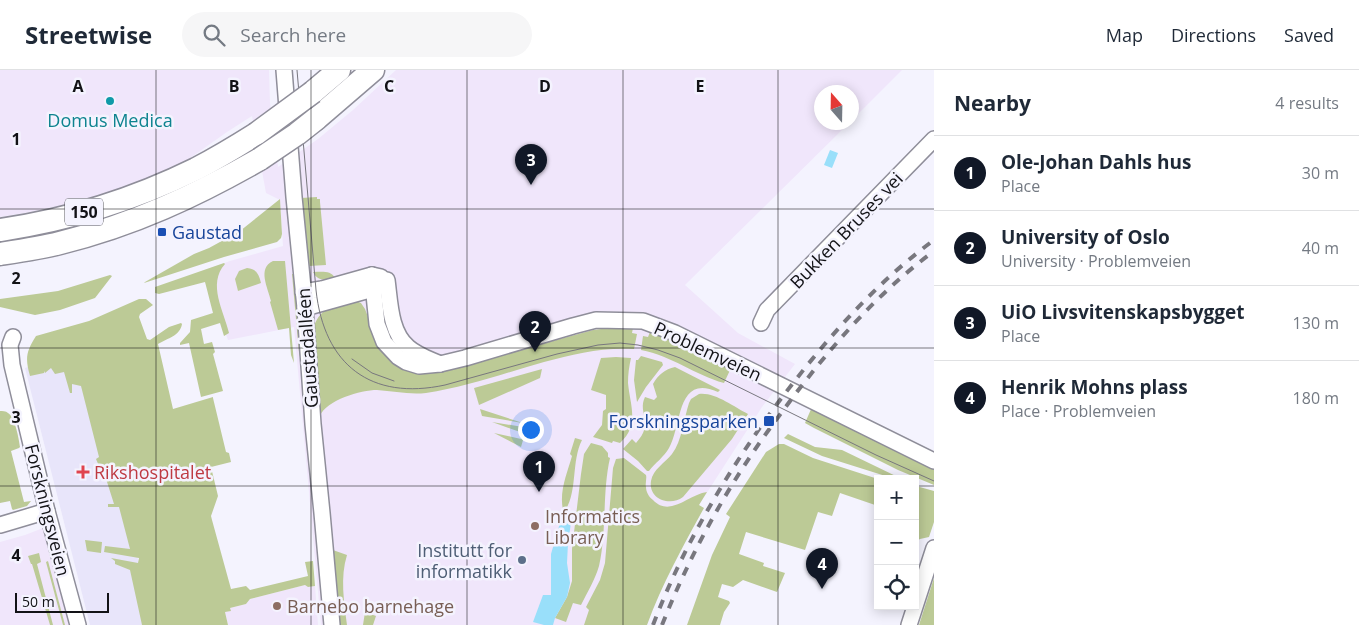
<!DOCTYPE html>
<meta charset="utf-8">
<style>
:root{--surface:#fff;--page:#f6f6f7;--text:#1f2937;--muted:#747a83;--line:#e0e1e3;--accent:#111827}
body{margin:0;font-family:"Open Sans",sans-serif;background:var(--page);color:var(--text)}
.controls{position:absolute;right:15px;bottom:15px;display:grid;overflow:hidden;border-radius:0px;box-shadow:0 2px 12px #0003}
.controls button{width:45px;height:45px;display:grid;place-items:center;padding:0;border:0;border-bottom:1px solid var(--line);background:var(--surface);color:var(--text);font:25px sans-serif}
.compass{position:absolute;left:814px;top:15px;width:45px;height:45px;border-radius:50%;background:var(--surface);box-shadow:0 2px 12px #0003;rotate:340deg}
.scale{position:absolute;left:15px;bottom:12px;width:94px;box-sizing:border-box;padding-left:5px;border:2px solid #121216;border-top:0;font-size:14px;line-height:18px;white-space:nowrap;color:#121216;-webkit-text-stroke:4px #f4f3fe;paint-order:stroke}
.you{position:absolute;left:530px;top:359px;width:18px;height:18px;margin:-12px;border:4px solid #fff;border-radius:50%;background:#1a73e8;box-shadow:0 0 0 8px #1a73e833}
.badge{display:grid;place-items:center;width:32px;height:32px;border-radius:50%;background:var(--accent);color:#fff;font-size:16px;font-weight:700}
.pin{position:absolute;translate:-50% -41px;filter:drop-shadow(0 1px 2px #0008)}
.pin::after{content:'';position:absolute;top:26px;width:18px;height:15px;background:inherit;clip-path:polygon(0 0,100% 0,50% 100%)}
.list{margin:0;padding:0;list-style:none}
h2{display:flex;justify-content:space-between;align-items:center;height:65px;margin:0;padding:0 20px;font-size:21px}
h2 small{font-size:16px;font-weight:400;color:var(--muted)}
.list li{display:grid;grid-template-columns:32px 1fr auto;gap:15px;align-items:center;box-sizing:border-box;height:75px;padding:0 20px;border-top:1px solid var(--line)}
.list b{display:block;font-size:19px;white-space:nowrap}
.list p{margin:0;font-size:16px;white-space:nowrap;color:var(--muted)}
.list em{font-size:16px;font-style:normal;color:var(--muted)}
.icon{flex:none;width:28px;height:28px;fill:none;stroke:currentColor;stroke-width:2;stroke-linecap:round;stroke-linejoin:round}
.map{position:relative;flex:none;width:934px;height:555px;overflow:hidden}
header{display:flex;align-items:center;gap:30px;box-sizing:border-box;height:70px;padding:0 25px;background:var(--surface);border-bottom:1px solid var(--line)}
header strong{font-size:24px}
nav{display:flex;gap:28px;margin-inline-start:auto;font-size:18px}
.search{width:350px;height:45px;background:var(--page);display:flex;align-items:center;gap:12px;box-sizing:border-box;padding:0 18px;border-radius:28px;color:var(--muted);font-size:19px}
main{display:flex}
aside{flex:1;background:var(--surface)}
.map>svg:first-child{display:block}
</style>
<header>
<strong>Streetwise</strong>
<div class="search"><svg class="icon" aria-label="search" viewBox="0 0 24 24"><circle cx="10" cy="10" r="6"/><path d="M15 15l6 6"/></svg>Search here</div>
<nav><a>Map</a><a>Directions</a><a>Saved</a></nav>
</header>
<main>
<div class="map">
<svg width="934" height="555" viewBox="0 0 934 555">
<rect width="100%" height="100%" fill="#f4f3fe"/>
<path fill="#e8e5fa" d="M52 290 92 312 155 555H90L25 298Z"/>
<g fill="#f0e6fb">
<path d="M0 0H269L270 33 278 97 318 69 353 40 396 0H902L852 50V22H822V52L849 53 685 215 738 263 795 294 762 337 699 435 654 534 647 555H321L294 257 228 270 202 201 230 191 283 176 280 130 266 123 252 46 227 62 169 103 104 124 72 133 30 142 0 147Z"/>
<path d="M51 455 78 555H0V472L25 465Z"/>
<path d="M305 515 309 517 315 516 318 555H228L225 542 230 541V538L246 534 250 529Z"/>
</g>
<g fill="#bcca96">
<path d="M317 127V129H320V132L326 195 309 196 301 128Z"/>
<path d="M280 129 282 164 281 168 277 172 224 187 144 213 145 212 194 184 209 178 240 161Z"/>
<path d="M273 191H285L294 293 291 285 289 258 278 260 270 232 271 231C268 218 257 198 273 191Z"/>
<path d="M224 193 225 194C207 214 224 241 229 263L224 266 220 253 201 259 204 274 212 272 215 282 213 284 223 321 201 327 189 273 180 275V273L190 262 191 250 213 243C210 232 208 223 205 212L159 224 155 223V217Z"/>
<path d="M247 198C257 199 259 205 261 213L238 221 235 209 239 201Z"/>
<path d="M313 202C321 202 331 200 335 208 326 210 318 212 313 202Z"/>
<path d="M292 204H295L303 294 302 295 299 283Z"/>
<path d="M110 205 112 206 95 228 60 240 35 245 0 237V229L58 221Z"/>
<path d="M139 229H146L153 235 140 244 139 247 147 269 150 270 169 257 181 253 182 254C180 266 168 268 158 274L173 339 213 327V328L226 382 229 383 231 392 211 397 218 426 211 446 212 450 231 519 246 516 250 520 308 506 305 492 313 491 315 516 308 517 305 515 250 529 246 534 230 538 231 541 225 542 228 555H142L130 500 115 494V491L111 488 138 493 139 488 104 482 105 476 130 479 119 437H108V434H114L102 396H99L96 389 99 387 81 316 72 314V323H70L64 302 55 304 51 298 45 303 44 301V303L30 306C25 288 26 282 36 266L89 251Z"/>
<path d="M353 230 361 233 365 239 374 263 428 303 440 302 593 260 609 258H633L632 263 637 264 634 279C603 277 574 284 544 292 505 303 466 317 426 323 409 325 394 321 377 320 361 320 326 330 320 346L314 256C321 237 335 235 353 230Z"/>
<path d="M650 262 674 270 731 298 724 313C695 305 672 286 641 280L643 266 648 267Z"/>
<path d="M641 286 662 292 663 295 646 317 637 332 634 310 636 290H638Z"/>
<path d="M616 287 631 288C629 297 628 304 628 313 630 335 640 355 620 373L613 371 612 373 593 367 602 355 603 341 606 339V325L591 320 601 288Z"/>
<path d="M675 297 720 320 718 322C676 303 682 356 669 378 664 387 655 393 649 401H647L638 391 623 379 632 369 636 373C655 353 637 343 645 327L654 330 657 327 653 314C658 305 665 299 675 297Z"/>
<path d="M542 299 540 308 479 335 474 318Z"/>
<path d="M699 324C715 322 734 337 748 344L732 369 683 427C670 437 648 429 651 411 653 399 665 393 672 384 682 371 684 348 689 333L691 329Z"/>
<path d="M812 337 928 395 934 400V415L898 400 814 358 805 353Z"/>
<path d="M480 339 526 354H528L482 346Z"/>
<path d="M0 341C2 341 6 341 8 343 15 347 19 369 20 377L19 378 11 381 24 432 31 431 27 436 13 440 12 439 10 431 0 433Z"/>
<path d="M492 352 523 357V359L526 360 521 377 494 363 521 369 523 363Z"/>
<path d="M788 364 815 377 842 380 902 409H895L822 386 784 368Z"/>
<path d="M575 368 582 370C571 392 578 420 565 441L563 440C559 421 567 404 572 386L570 384Z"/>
<path d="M591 373 602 376 608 383V387L610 388C602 423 607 461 599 496 595 510 587 523 581 535L573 533 566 552 555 548 567 527 572 511V479L581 404 584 384Z"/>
<path d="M779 374H784L813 388 878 409V436L840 423 832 446 818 442 805 480 746 462 739 484 764 493 763 496 785 503 777 522 743 510 733 517 722 514 718 527 729 531 730 533 724 542 720 555H687L712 485 730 447 726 444 766 382Z"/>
<path d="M624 388 646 405C647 409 645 413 646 417 646 422 649 427 653 430 670 448 689 424 707 422L699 435 704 438C683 476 662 514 647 555H584L589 540 586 537 600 510 605 493 613 398 616 389Z"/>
<path d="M916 416 934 421V452L929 467 920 469 915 472Z"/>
<path d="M85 470 102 472 101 483 87 481Z"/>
<path d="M330 479 347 485C340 507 344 532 347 555H337Z"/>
<path d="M39 483 41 492 37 494 53 555H50L32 494H31L28 486Z"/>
<path d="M48 491 65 555H63L46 492Z"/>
<path d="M934 508V555H919Z"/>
<path d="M365 542 376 546 373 555H363Z"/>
</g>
<g fill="#99dffa">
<path d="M830 80 838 83 832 98 824 95Z"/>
<path d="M567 444 572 446 568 473 567 493 570 513 567 527 555 548 553 555H544L533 552 543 525H551V484L562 446Z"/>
</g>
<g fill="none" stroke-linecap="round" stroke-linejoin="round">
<g stroke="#8f8e9a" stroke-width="18">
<g id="minor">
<path d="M284 0 294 127 305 238 313 354 322 443 332 555"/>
<path d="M372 205 377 254 384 272 398 287 406 292 419 296 440 294 465 288 573 256 596 250 643 251 675 263 934 391"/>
<path d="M387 210C390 232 390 262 408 277 417 285 429 289 440 294"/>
<path d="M303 222 322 219 372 205 381 207"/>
<path d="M305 238 373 219 382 215"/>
<path d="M761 253 767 240 934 69"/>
<path d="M13 267 10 275 12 295 47 441 78 555"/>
<path d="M0 455 47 441"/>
<path d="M909 555 934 478"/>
</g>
</g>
<g stroke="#8f8e9a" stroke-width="25">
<g id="highway">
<path d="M313 22 339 0"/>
<path d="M316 49 373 0"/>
<path d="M0 160C68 150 135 129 196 99 217 88 237 76 256 64"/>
<path d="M0 184C20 181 41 178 60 173 133 155 195 126 260 89"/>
</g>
</g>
<use href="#minor" stroke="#fff" stroke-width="15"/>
<use href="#highway" stroke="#fff" stroke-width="22"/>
<g stroke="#78777e" stroke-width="1">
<path d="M297 0 316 220C324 295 371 331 445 315L557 284 598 275 620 273 638 275 658 280 680 288 876 385 934 411"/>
<path d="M352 289 372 303 394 311"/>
</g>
<g stroke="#78777e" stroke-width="4" stroke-dasharray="9 9" stroke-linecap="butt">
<path d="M653 555C683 476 727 402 777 334 823 273 872 216 934 170"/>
<path d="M662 555C691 482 729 413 776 350 822 287 871 228 934 181"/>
</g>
<g stroke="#8f8e9a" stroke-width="25" stroke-linecap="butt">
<g id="highway-bridge">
<path d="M256 64 313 22"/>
<path d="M260 89 297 64 316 49"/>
</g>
</g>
<use href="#highway-bridge" stroke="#fff" stroke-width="22"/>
</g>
<path fill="none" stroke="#121216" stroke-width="1" stroke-opacity="0.55" d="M156 0V555M311 0V555M467 0V555M623 0V555M778 0V555M0 139H934M0 278H934M0 416H878M915 416H934"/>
<circle fill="#0f9aa8" stroke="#f4f3fe" stroke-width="2" cx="110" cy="31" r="5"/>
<g fill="#1a4fb4" stroke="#f4f3fe" stroke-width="2">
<rect x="157" y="157" width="10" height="10" rx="2.5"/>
<rect x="763" y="345" width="12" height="12" rx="2.5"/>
</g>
<path fill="#e0444e" stroke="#f4f3fe" stroke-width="2" d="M80.5 394.5h5v5h5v5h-5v5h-5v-5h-5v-5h5z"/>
<g fill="#8d6e63" stroke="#f4f3fe" stroke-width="2">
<circle cx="535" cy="456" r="5"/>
<circle cx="277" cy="536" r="5"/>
</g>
<circle fill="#5c6f8a" stroke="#f4f3fe" stroke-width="2" cx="522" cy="490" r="5"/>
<g text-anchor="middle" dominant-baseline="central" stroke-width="5" stroke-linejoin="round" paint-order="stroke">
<rect fill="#f4f3fe" stroke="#56565c" stroke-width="1" x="65" y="128.5" width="38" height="27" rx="4"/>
<g font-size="16" font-weight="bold" fill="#121216">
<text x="84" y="142">150</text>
</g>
<g font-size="18" fill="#0d838f" stroke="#f4f3fe">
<text x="110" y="50">Domus Medica</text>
</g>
<g font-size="18" fill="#121216" stroke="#f4f3fe">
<text transform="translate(846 160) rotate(-46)">Bukken Bruses vei</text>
<text transform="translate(307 278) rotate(-94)">Gaustadalléen</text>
<text transform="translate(708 281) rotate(25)">Problemveien</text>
<text transform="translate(48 440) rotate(76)">Forskningsveien</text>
</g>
<g font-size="18" fill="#164399" stroke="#f4f3fe" text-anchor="start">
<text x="172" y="162">Gaustad</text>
<text x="758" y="351" text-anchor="end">Forskningsparken</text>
</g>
<g font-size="18" fill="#be3a42" stroke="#f4f3fe" text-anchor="start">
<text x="94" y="402">Rikshospitalet</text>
</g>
<g font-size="18" fill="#785e54" stroke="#f4f3fe" text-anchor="start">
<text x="545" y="446">Informatics<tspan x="545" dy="21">Library</tspan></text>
<text x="287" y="536">Barnebo barnehage</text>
</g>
<g font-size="18" fill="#4e5e75" stroke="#f4f3fe" text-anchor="end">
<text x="512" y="480">Institutt for<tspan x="512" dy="21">informatikk</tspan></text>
</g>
</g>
<g font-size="16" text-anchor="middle" font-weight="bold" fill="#121216" stroke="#f4f3fe" stroke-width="5" stroke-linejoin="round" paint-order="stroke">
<text x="78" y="22">A</text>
<text x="234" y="22">B</text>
<text x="389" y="22">C</text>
<text x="545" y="22">D</text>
<text x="700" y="22">E</text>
<text x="16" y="75">1</text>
<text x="16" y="214">2</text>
<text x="16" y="353">3</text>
<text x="16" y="491">4</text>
</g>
</svg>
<div class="controls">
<button>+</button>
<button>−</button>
<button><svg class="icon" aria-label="locate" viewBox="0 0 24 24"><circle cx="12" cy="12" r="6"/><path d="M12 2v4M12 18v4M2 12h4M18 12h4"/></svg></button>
</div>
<svg class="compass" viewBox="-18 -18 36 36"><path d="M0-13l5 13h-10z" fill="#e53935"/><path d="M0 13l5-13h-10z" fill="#747a83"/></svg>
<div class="scale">50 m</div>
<div class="you"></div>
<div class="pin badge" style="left:539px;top:422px">1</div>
<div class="pin badge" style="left:535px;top:282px">2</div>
<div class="pin badge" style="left:531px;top:115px">3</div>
<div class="pin badge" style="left:822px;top:519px">4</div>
</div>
<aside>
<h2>Nearby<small>4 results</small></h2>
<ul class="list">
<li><span class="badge">1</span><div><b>Ole-Johan Dahls hus</b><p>Place</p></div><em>30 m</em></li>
<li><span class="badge">2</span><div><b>University of Oslo</b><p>University · Problemveien</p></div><em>40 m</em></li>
<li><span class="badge">3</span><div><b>UiO Livsvitenskapsbygget</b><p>Place</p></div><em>130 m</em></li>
<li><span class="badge">4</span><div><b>Henrik Mohns plass</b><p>Place · Problemveien</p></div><em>180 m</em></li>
</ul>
</aside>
</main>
